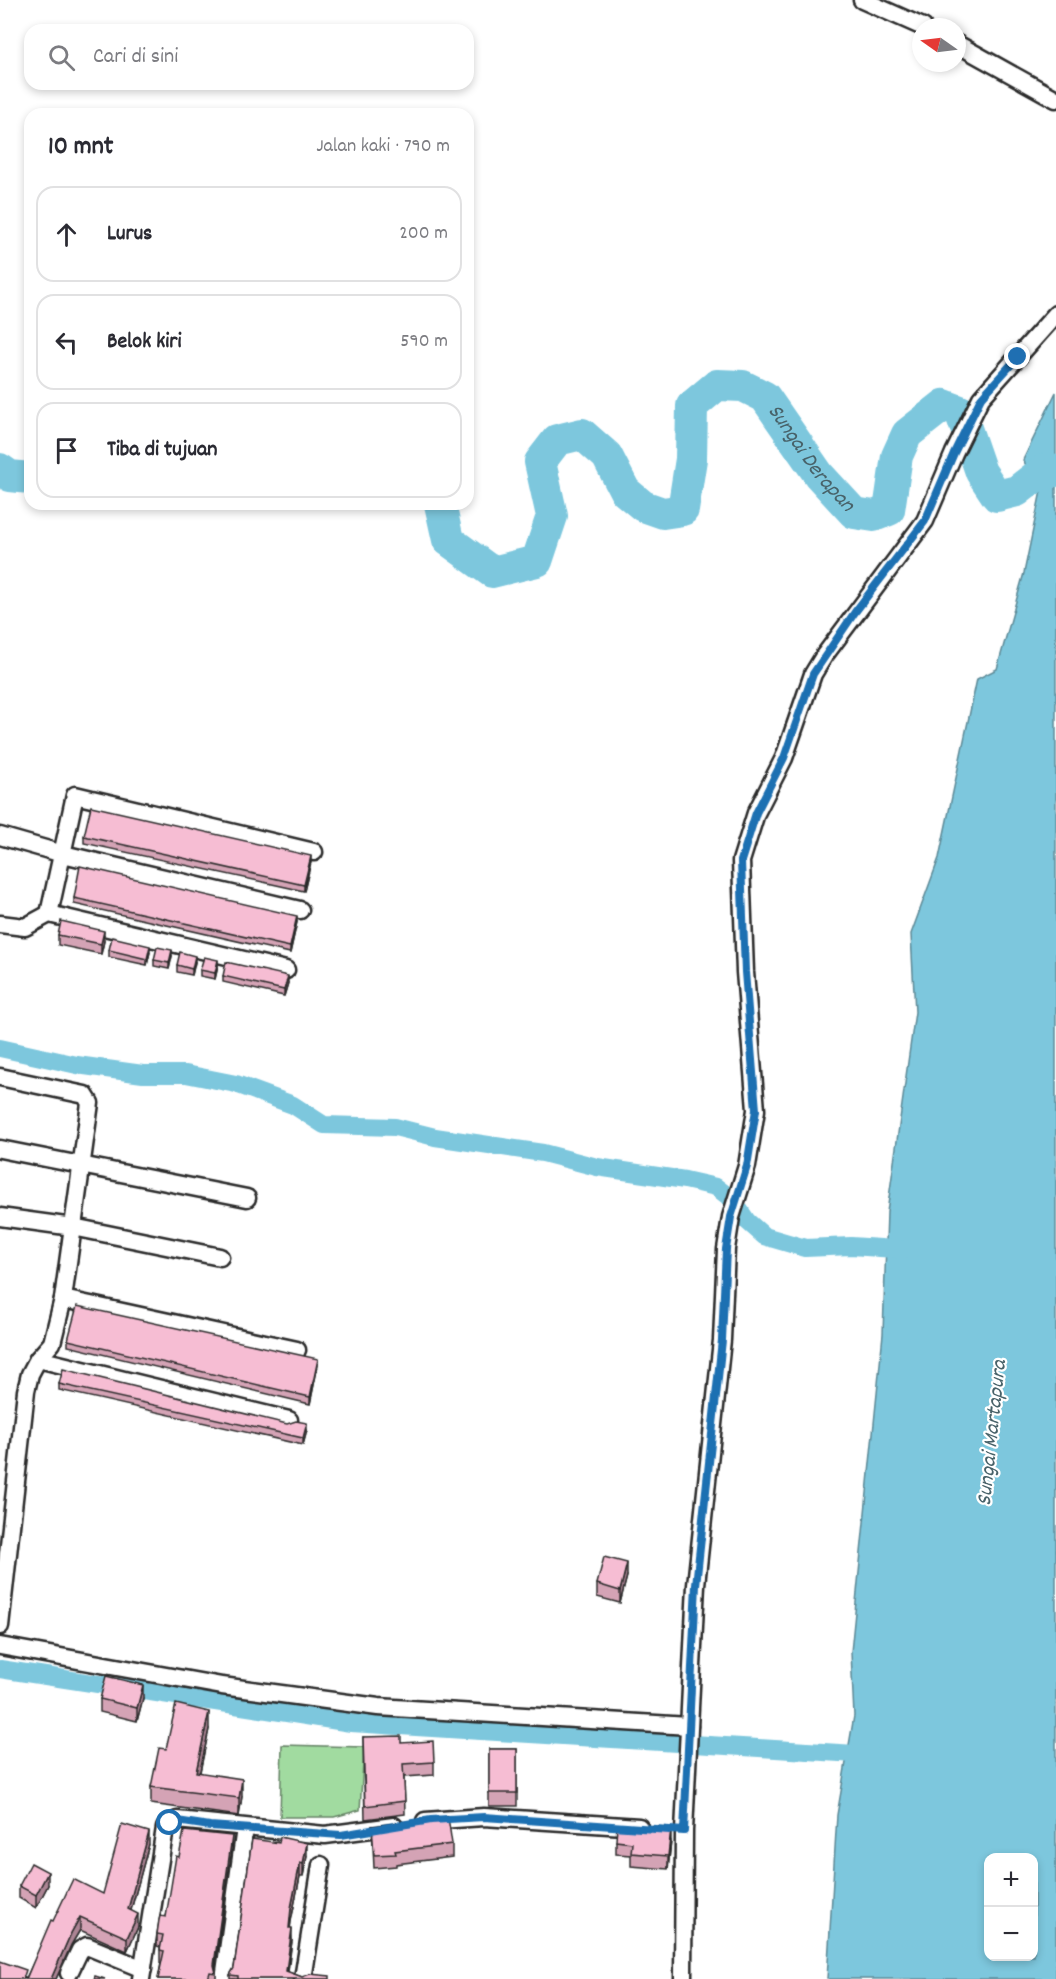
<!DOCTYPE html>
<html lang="id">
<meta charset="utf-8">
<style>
:root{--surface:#fff;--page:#f7f7f7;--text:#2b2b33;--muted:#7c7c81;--line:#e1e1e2}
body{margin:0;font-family:Dekko,sans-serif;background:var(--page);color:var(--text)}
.controls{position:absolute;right:18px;bottom:18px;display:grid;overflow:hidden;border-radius:12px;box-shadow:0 3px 9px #0003}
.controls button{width:54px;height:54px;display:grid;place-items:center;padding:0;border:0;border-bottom:2px solid var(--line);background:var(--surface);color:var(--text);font:30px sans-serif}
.compass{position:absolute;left:912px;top:18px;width:54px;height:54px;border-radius:50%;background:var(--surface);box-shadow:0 3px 9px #0003;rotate:284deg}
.stop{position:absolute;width:18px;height:18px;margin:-14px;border:4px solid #1f6fb2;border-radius:50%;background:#fff}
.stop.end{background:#1f6fb2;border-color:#fff;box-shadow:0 2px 6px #0008}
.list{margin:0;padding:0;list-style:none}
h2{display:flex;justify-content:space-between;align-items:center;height:78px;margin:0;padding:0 24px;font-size:26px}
h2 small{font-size:20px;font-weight:400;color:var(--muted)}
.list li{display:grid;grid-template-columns:39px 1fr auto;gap:18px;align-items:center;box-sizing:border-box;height:96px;margin:0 12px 12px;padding:0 12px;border:2px solid var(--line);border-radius:18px}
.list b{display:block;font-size:22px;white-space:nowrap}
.list em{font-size:20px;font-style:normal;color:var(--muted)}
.icon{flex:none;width:33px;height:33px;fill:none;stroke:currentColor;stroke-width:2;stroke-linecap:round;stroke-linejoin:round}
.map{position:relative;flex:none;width:1056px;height:1979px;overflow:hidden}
.search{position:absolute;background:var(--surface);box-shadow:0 3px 9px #0003;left:24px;top:24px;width:450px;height:66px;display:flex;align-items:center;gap:15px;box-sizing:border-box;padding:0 21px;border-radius:18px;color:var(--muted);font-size:22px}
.panel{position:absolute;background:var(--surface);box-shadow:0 3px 9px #0003;left:24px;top:108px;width:450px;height:402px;border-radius:18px}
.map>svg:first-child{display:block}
</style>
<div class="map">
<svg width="1056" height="1979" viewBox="0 0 1056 1979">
<rect width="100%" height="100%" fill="#fff"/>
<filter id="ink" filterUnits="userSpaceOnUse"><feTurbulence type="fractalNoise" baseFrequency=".0167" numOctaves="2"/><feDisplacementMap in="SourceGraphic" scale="12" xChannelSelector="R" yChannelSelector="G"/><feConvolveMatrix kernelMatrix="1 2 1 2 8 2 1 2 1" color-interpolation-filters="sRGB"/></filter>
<g filter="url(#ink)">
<path fill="#a1dba0" stroke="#668366" stroke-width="1.5" d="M282 1745 364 1747 360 1810 334 1817H280Z"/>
<path fill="#7dc7dd" stroke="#5c8996" stroke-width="1.5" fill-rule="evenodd" d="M1056 392V1979H827L837 1815 854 1716 851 1652 883 1334 887 1212 915 1012 911 934 939 858 977 679 997 669 1024 573 1041 491 1023 460ZM988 1858H1034V1956H988Z"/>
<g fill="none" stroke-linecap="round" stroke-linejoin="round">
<g stroke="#7dc7dd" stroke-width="18">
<path d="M0 1048 77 1065 143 1074H186L236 1084 293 1105 324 1125 395 1127 435 1137 543 1153 597 1167 685 1180 716 1187 733 1200 747 1221 764 1236 805 1248 851 1246 910 1250"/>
<path d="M0 1669 351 1723 872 1755"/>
</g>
<g stroke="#7dc7dd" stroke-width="32">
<path d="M0 469 10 476 30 478"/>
<path id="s1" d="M440 504 448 540 492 572 537 561 552 516 540 462 557 440 582 434 607 456 625 491 643 506 663 513 683 510 691 459 692 406 717 385 743 386 765 397 819 475 854 513 874 516 889 510 897 456 907 434 944 405 960 411 981 472 997 496 1017 491 1045 469 1056 471"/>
</g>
<g stroke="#2b2b2b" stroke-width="21">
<g id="minor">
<path d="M862 0 923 27"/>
<path d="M957 44 1056 99"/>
<path d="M0 836 63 854 300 910"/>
<path d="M49 914 75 795 314 852"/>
<path d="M0 924 25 927 49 914 286 970"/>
<path d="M0 1077 85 1095 90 1103 63 1299 52 1343 38 1359 30 1374 26 1391 0 1626"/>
<path d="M0 1149 247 1198"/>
<path d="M0 1217 73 1227 220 1257"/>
<path d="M63 1299 297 1350"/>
<path d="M38 1359 289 1420"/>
<path d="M0 1646 222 1686 378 1707 689 1726"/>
<path d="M425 1821 484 1817 639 1827"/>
<path d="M69 1973 80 1950 87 1946 143 1969"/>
<path d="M141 1979 165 1828 177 1820 325 1835 394 1826"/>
<path d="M224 1979 245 1828"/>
<path d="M303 1979 321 1865"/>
<path d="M683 1979 684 1831 696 1585 722 1340 726 1249 731 1217 747 1166 756 1110 745 972 741 861 756 813 784 758 813 674 824 656 925 521 954 453 981 398 1056 314"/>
</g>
</g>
<use href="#minor" stroke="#fff" stroke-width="16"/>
</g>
<g fill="#d4a3b5" stroke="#2b2b2b" stroke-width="1.5">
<path d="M84 836 311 862 304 891 84 843Z"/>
<path d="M74 898 297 922 290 953 74 904Z"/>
<path d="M58 935 104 941 101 954 58 945Z"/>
<path d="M109 950 150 952 147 965 109 957Z"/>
<path d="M172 956 169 969 154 966V960Z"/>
<path d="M195 962 192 975 177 972V965Z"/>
<path d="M218 966 215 979 200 976V970Z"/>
<path d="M223 976 288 983 284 996 223 982Z"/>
<path d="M68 1340 318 1365 310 1404 68 1346Z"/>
<path d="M59 1384 307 1430 303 1445 59 1390Z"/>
<path d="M627 1576 620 1603 597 1597V1584Z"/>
<path d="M143 1698 137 1721 100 1712V1699Z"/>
<path d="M209 1729 200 1772 242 1796 239 1816 151 1804V1787L166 1749Z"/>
<path d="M363 1737 401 1743 434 1762V1775L404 1777 405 1814 365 1819Z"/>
<rect x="489" y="1749" width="28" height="57"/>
<path d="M372 1826 452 1844V1857L396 1864V1866L374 1868Z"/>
<path d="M252 1839 307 1856 303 1876H300L291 1921 290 1928 292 1941 288 1972 302 1977 330 1979H230V1975L234 1968Z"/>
<path d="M616 1841H671L668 1869 631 1866V1855L616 1854Z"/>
<path d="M149 1844 131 1910 138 1927 127 1951 80 1930 71 1945 56 1979H0L26 1978 53 1921 103 1894Z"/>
<path d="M232 1849 215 1969 216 1973V1979H158L161 1963H160V1947L157 1946V1934L166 1917 179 1857Z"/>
<path d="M48 1885 36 1908 19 1898V1886Z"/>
</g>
<g fill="#ac8494" stroke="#2b2b2b" stroke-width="1.5">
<path d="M311 856V862L304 891V885Z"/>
<path d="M297 916V922L290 953V947Z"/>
<path d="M104 931V941L101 954V944Z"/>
<path d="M150 946V952L147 965V959Z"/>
<path d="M172 950V956L169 969V963Z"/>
<path d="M195 956V962L192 975V969Z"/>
<path d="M218 960V966L215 979V973Z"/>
<path d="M288 976V983L284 996V990Z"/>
<path d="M318 1359V1365L310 1404V1397Z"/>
<path d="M307 1423V1430L303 1445V1438Z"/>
<path d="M627 1563V1576L620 1603V1591Z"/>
<path d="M143 1685V1698L137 1721V1708Z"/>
<path d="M209 1712V1729L196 1789V1772Z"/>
<path d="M242 1779V1796L239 1816V1798Z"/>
<path d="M671 1828V1841L668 1869V1856Z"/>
<path d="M149 1832V1844L128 1921V1909Z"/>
<path d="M232 1836V1849L214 1973V1965Z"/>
<path d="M307 1843V1856L303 1876V1864Z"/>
<path d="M300 1863V1876L291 1921 289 1940V1928L291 1908Z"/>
<path d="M48 1872V1885L36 1908V1895Z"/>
<path d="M138 1914V1927L127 1951V1938Z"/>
<path d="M80 1917V1930L71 1945 56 1979H51L71 1933Z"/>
<path d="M292 1928V1941L286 1979V1971Z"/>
</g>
<g fill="#f6bdd3" stroke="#2b2b2b" stroke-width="1.5">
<path d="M91 806 311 856 304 885 84 836Z"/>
<path d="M80 866 297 916 290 947 74 898Z"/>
<path d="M61 921 104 931 101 944 58 935Z"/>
<path d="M112 937 150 946 147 959 109 950Z"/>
<path d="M157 947 172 950 169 963 154 960Z"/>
<path d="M180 952 195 956 192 969 177 965Z"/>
<path d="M204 957 218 960 215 973 200 970Z"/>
<path d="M226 962 288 976 284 990 223 976Z"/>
<path d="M77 1306 318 1359 310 1397 68 1340Z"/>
<path d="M63 1369 287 1424 296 1421 307 1423 303 1438 59 1384Z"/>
<path d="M604 1557 627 1563 620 1591 597 1584Z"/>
<path d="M106 1676 143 1685 137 1708 100 1699Z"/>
<path d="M176 1704 209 1712 196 1772 242 1779 239 1798 151 1787 159 1748 166 1749Z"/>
<path d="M401 1736V1743L433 1741 434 1762 403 1764 405 1801 365 1806 363 1737Z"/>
<rect x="489" y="1749" width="28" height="44"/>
<path d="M448 1817 452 1844 395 1851 396 1854 374 1855 372 1826Z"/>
<path d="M122 1824 149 1832 128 1909 138 1914 127 1938 80 1917 71 1933 51 1979H26L51 1920 53 1921 73 1879 103 1894Z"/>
<path d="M617 1825 671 1828 668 1856 631 1853 632 1843 616 1841Z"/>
<path d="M184 1831 232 1836 214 1965 216 1973 210 1972 208 1979H158L164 1951 160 1950 163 1935 157 1934 159 1920 160 1916 166 1917 176 1856 179 1857Z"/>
<path d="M280 1837 307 1843 303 1864 300 1863 291 1908 289 1928H292L286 1971 302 1977 310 1974 330 1976V1979H238V1976L230 1975 234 1968 252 1839 279 1843Z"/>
<path d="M31 1863 48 1872 36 1895 19 1886Z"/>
<path d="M0 1961 26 1970 23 1979H0Z"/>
<path d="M95 1976 105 1979H94Z"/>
</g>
</g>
<g fill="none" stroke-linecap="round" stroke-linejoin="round" filter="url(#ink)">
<path stroke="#1f6fb2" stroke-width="8" d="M170 1823 177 1821 210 1826 341 1835 431 1820 484 1817 684 1831 696 1585 722 1340 726 1249 731 1217 747 1166 756 1110 745 972 741 861 756 813 784 758 813 674 855 612 925 521 954 453 981 398 1018 357"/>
</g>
<g text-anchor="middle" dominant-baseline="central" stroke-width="4.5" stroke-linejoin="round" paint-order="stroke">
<g font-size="22" font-style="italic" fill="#486269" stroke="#fff">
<text stroke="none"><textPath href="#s1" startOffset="696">Sungai Derapan</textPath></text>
<text transform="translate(993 1433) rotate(-84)">Sungai Martapura</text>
</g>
</g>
</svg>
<div class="controls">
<button>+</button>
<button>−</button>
</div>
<svg class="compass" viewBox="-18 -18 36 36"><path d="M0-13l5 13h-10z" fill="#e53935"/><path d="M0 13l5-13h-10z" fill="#7c7c81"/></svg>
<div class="stop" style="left:170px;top:1823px"></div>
<div class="stop end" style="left:1018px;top:357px"></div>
<div class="search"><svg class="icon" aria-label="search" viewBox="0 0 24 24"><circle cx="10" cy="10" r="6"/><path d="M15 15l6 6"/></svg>Cari di sini</div>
<section class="panel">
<h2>10 mnt<small>Jalan kaki · 790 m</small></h2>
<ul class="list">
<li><svg class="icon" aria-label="ahead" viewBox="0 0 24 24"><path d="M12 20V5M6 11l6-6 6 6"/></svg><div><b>Lurus</b></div><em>200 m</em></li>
<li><svg class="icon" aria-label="left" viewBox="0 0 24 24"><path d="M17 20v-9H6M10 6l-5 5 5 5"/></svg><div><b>Belok kiri</b></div><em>590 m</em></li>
<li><svg class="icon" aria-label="arrive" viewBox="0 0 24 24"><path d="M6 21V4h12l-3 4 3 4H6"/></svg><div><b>Tiba di tujuan</b></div></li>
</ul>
</section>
</div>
